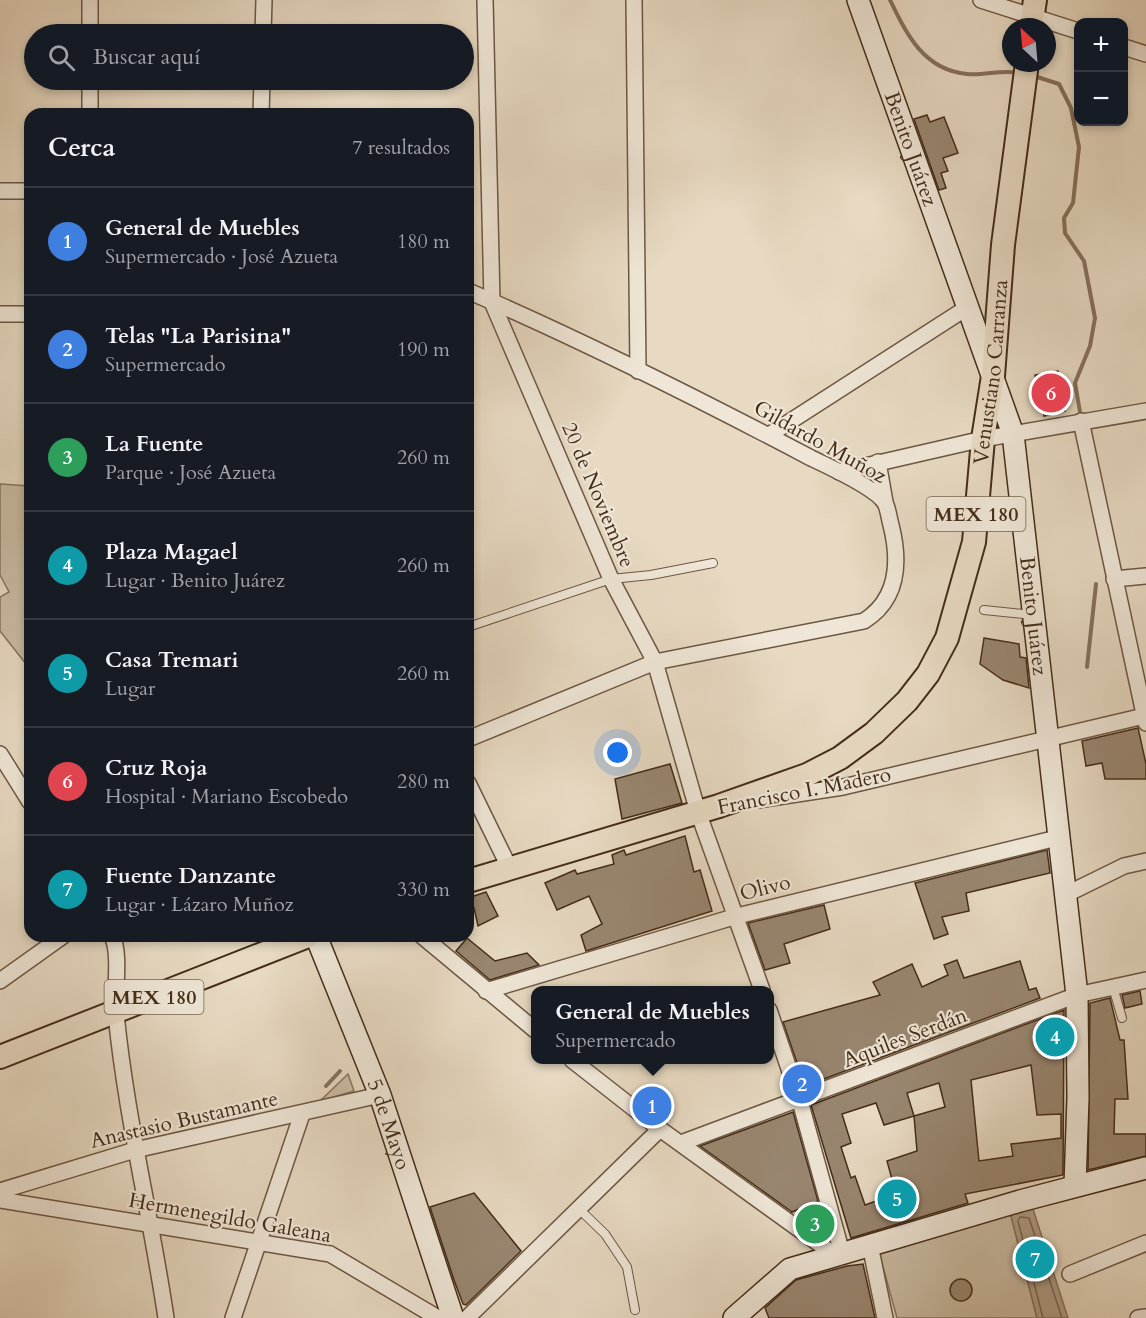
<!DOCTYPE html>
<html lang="es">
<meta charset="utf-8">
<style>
:root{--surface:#171b24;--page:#20242c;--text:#f1f3f6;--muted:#9ea1a6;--line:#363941;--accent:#c59692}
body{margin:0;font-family:Cardo,serif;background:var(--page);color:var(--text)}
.controls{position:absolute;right:18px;top:18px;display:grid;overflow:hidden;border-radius:12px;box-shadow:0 3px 9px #0003}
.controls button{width:54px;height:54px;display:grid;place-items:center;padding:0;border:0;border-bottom:2px solid var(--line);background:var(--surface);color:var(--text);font:30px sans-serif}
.compass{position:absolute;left:1002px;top:18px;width:54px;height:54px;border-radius:50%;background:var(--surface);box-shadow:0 3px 9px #0003;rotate:334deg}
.you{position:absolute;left:618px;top:753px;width:21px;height:21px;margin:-15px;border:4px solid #fff;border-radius:50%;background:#1a73e8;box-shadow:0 0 0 9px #1a73e833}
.badge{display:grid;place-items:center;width:39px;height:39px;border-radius:50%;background:var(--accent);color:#fff;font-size:20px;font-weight:700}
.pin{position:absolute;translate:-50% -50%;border:3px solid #fff;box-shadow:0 2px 6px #0006}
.popup{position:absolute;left:531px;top:986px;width:243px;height:78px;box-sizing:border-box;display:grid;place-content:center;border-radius:12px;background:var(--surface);filter:drop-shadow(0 2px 4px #0005);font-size:20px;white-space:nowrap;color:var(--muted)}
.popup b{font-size:22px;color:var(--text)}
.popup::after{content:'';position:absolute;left:50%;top:100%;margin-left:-12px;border:12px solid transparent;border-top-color:var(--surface)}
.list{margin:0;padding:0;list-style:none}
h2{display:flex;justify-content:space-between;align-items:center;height:78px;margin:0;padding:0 24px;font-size:26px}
h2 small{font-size:20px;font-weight:400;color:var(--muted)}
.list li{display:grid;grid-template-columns:39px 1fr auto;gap:18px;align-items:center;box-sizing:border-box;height:108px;padding:0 24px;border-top:2px solid var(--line)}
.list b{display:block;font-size:22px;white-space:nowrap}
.list p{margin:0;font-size:20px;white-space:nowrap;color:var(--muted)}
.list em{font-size:20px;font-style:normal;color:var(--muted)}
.icon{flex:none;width:33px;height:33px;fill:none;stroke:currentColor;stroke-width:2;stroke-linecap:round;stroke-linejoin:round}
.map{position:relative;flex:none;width:1146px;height:1318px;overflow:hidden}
.search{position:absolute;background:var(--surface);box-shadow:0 3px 9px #0003;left:24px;top:24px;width:450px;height:66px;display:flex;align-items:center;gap:15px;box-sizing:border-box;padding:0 21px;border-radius:33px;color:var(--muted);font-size:22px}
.panel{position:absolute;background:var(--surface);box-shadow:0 3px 9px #0003;left:24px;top:108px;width:450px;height:834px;border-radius:18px}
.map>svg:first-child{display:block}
</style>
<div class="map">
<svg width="1146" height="1318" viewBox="0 0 1146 1318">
<rect width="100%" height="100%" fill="#e7d9c2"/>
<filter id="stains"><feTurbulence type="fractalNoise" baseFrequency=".00333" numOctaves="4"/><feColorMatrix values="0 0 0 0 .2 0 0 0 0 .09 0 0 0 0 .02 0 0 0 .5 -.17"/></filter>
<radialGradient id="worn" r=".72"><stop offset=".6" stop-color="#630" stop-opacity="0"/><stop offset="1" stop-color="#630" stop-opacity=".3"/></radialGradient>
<g fill="#cbbca5" stroke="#88745e" stroke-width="1.5">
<path d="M0 484 30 486V669L0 631V597L9 592 0 575Z"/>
<path d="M348 1074 354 1091 320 1101Z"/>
<path d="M818 1201 829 1234 823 1237 790 1213Z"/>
<path d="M1010 1212 1037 1318H897L879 1252Z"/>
</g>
<path fill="#b09e88" stroke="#85705b" stroke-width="1.5" d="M1033 1209 1068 1318H1037L1010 1212Z"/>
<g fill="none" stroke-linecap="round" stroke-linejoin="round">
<path stroke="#7a6550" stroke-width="1.5" d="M1043 1318 1018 1221 1020 1217 1029 1218 1062 1318"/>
<g stroke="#85705b" stroke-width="4">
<path d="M890 0C907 35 924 70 967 74 984 76 1002 69 1018 73"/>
<path d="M1034 76 1059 84 1071 108 1079 147 1073 203 1064 218 1065 233 1084 261 1095 318 1090 346 1075 383 1080 412"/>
<path d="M1087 667 1096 584"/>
<path d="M326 1086 340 1071"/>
</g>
</g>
<g fill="#998670" stroke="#442c18" stroke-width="1.5" fill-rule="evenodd">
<path d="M927 115 930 122 944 117 958 153 943 158 948 171 941 173 946 188 939 190 914 119Z"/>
<path d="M1058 371 1065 411 1044 416 1035 375Z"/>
<path d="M984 638 1019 644 1020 657 1026 658 1029 688 1003 680 980 664Z"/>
<path d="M1138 728 1146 764V779H1105L1102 763 1086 766 1082 741Z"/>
<path d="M670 764 682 803 622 819 615 779Z"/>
<path d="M685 836 694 872 700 870 712 911 586 951 581 935 602 924 589 896 557 910 545 883 575 870 577 874 614 864 612 855 624 850 626 855Z"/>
<path d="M1047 850 1050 873 966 893 969 911 942 917 948 934 934 939 915 883Z"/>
<path d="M486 892 498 916 478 926 474 908 468 910V898Z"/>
<path d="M824 905 830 929 784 944 790 963 765 970 748 923Z"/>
<path d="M467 938 495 961 527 953 539 965 490 980 456 951Z"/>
<path d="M957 960 964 978 1020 961 1029 990 1036 988 1040 998 805 1086 783 1022 880 995 873 982 912 964 922 987 948 975 944 965Z"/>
<path d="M1140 991 1142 1004 1125 1008 1122 995Z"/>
<path d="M1110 998 1120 1040H1124L1128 1099H1115L1114 1134H1146V1156L1088 1170 1090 1003Z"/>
<path d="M1064 1010 1063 1175 965 1194 968 1203 851 1238 811 1105ZM1031 1065 1037 1115 1061 1114V1138L1011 1144 1013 1156 979 1161 971 1080ZM939 1083 945 1107 914 1116 907 1093ZM876 1103 884 1125 914 1116 917 1151 887 1161 896 1194 865 1205 855 1176 851 1178 841 1147 851 1143 842 1114Z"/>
<path d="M793 1112 818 1201 792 1212 700 1146Z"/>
<path d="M474 1193 521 1251 466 1305 463 1304 454 1280 430 1207Z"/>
<path d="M863 1264 875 1318H769L765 1308 796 1280 847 1266Z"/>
<circle cx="961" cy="1290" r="11"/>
</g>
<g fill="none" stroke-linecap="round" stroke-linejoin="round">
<g stroke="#6d5742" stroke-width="10">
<g id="lane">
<path d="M984 610 1033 615"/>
<path d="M468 627 611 579 651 575 713 563"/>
<path d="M1113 987 1122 1018"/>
<path d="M579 1209 605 1234 627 1267 635 1310"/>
</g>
</g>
<g stroke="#6d5742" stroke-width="18">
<g id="street">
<path d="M90 0V34"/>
<path d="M485 0 492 302 611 579 655 662 698 812 762 990"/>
<path d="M634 0 638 371"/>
<path d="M981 0 1078 31"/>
<path d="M263 34 264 0"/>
<path d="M1124 47 1146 54"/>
<path d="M90 80V114"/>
<path d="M261 114 262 80"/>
<path d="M0 191H30"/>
<path d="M468 291C584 341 699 399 811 458 828 466 876 488 885 503 888 508 889 518 891 525 900 561 899 599 864 621L655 662 468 739"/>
<path d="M0 314H30"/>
<path d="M1081 421 1146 723"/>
<path d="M769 435 968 307"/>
<path d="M878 462 885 502"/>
<path d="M839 472 983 439 1146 411"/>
<path d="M1114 579 1146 576"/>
<path d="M0 754 30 802"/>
<path d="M468 783 509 867"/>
<path d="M758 800 843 787 1144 716"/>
<path d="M1065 895 1124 866 1146 861"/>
<path d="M112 936C121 953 114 993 116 1014 126 1116 151 1216 166 1318"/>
<path d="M422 936 535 1030"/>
<path d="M0 981 63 936"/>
<path d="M486 991 737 916 1057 838"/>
<path d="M769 1010 800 1101 842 1253"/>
<path d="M572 1060 660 1129 836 1256"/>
<path d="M681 1143 1077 995 1146 980"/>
<path d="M0 1191 135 1150 380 1095"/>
<path d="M0 1200 330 1254 438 1318"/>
<path d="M870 1245 885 1318"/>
<path d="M1070 1274 1146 1243"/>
<path d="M233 1318 302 1114"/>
<path d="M467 1318 660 1129"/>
<path d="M1138 1318 1146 1317"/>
</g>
</g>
<g stroke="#442c18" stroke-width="24">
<g id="secondary">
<path id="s1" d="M858 0 1013 434 1077 995 1078 1098 1075 1185"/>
<path id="s2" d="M316 936 380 1095 453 1318"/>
<path d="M734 1318 790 1269 1020 1201 1146 1168"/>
</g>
</g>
<g stroke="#442c18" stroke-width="26">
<g id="primary">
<path d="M1031 27 1035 0"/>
<path id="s3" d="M468 881 719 806 807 775 840 758 874 733 907 701 928 674 947 638 974 542 983 439 993 376 1003 245 1027 63"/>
<path d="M0 1057 308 936"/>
</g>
</g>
<use href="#lane" stroke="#efe6d7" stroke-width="8"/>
<use href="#street" stroke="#efe6d7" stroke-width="15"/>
<use href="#secondary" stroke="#efe6d7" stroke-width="21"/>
<use href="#primary" stroke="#e7d9c2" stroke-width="22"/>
</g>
<g text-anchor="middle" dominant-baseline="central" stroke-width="4.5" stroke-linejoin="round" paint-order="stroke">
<g fill="#efe6d7" stroke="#776451" stroke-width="1.5">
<rect x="926.5" y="497" width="99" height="34" rx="4.5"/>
<rect x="104.5" y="980" width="99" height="34" rx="4.5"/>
</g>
<g font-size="20" font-weight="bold" fill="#442c18">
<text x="976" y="514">MEX 180</text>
<text x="154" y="997">MEX 180</text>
</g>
<g font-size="21" fill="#442c18" stroke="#efe6d7">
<text stroke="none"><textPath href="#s1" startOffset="158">Benito Juárez</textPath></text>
<text stroke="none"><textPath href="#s3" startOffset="826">Venustiano Carranza</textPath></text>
<text transform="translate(820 442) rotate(29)">Gildardo Muñoz</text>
<text transform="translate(598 495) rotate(67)">20 de Noviembre</text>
<text stroke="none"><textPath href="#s1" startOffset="644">Benito Juárez</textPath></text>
<text transform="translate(804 791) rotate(-11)">Francisco I. Madero</text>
<text transform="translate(765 888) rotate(-14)">Olivo</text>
<text transform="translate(905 1038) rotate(-21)">Aquiles Serdán</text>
<text transform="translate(184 1120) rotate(-13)">Anastasio Bustamante</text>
<text stroke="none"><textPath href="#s2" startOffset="202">5 de Mayo</textPath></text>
<text transform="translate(230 1218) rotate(10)">Hermenegildo Galeana</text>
</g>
</g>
<rect width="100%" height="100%" filter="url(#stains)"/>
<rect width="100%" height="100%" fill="url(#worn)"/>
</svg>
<div class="controls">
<button>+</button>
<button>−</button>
</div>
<svg class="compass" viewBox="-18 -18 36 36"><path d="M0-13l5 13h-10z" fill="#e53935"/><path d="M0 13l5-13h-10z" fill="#9ea1a6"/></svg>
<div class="you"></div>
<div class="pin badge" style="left:652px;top:1106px;background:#3f7fe0">1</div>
<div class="popup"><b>General de Muebles</b>Supermercado</div>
<div class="pin badge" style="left:802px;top:1084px;background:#3f7fe0">2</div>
<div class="pin badge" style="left:815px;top:1224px;background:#2e9e5b">3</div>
<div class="pin badge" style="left:1055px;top:1037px;background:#0f9aa8">4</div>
<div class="pin badge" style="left:897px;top:1199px;background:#0f9aa8">5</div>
<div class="pin badge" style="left:1051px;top:393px;background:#e0444e">6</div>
<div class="pin badge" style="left:1035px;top:1259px;background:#0f9aa8">7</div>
<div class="search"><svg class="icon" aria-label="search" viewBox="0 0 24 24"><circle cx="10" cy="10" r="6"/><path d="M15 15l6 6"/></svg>Buscar aquí</div>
<section class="panel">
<h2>Cerca<small>7 resultados</small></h2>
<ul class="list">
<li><span class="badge" style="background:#3f7fe0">1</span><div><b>General de Muebles</b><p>Supermercado · José Azueta</p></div><em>180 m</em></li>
<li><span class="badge" style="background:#3f7fe0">2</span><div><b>Telas &quot;La Parisina&quot;</b><p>Supermercado</p></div><em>190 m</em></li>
<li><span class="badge" style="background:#2e9e5b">3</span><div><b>La Fuente</b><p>Parque · José Azueta</p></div><em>260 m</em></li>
<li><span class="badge" style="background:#0f9aa8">4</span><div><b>Plaza Magael</b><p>Lugar · Benito Juárez</p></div><em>260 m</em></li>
<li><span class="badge" style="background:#0f9aa8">5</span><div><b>Casa Tremari</b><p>Lugar</p></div><em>260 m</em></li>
<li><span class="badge" style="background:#e0444e">6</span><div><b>Cruz Roja</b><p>Hospital · Mariano Escobedo</p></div><em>280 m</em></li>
<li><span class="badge" style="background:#0f9aa8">7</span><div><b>Fuente Danzante</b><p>Lugar · Lázaro Muñoz</p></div><em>330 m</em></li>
</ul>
</section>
</div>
